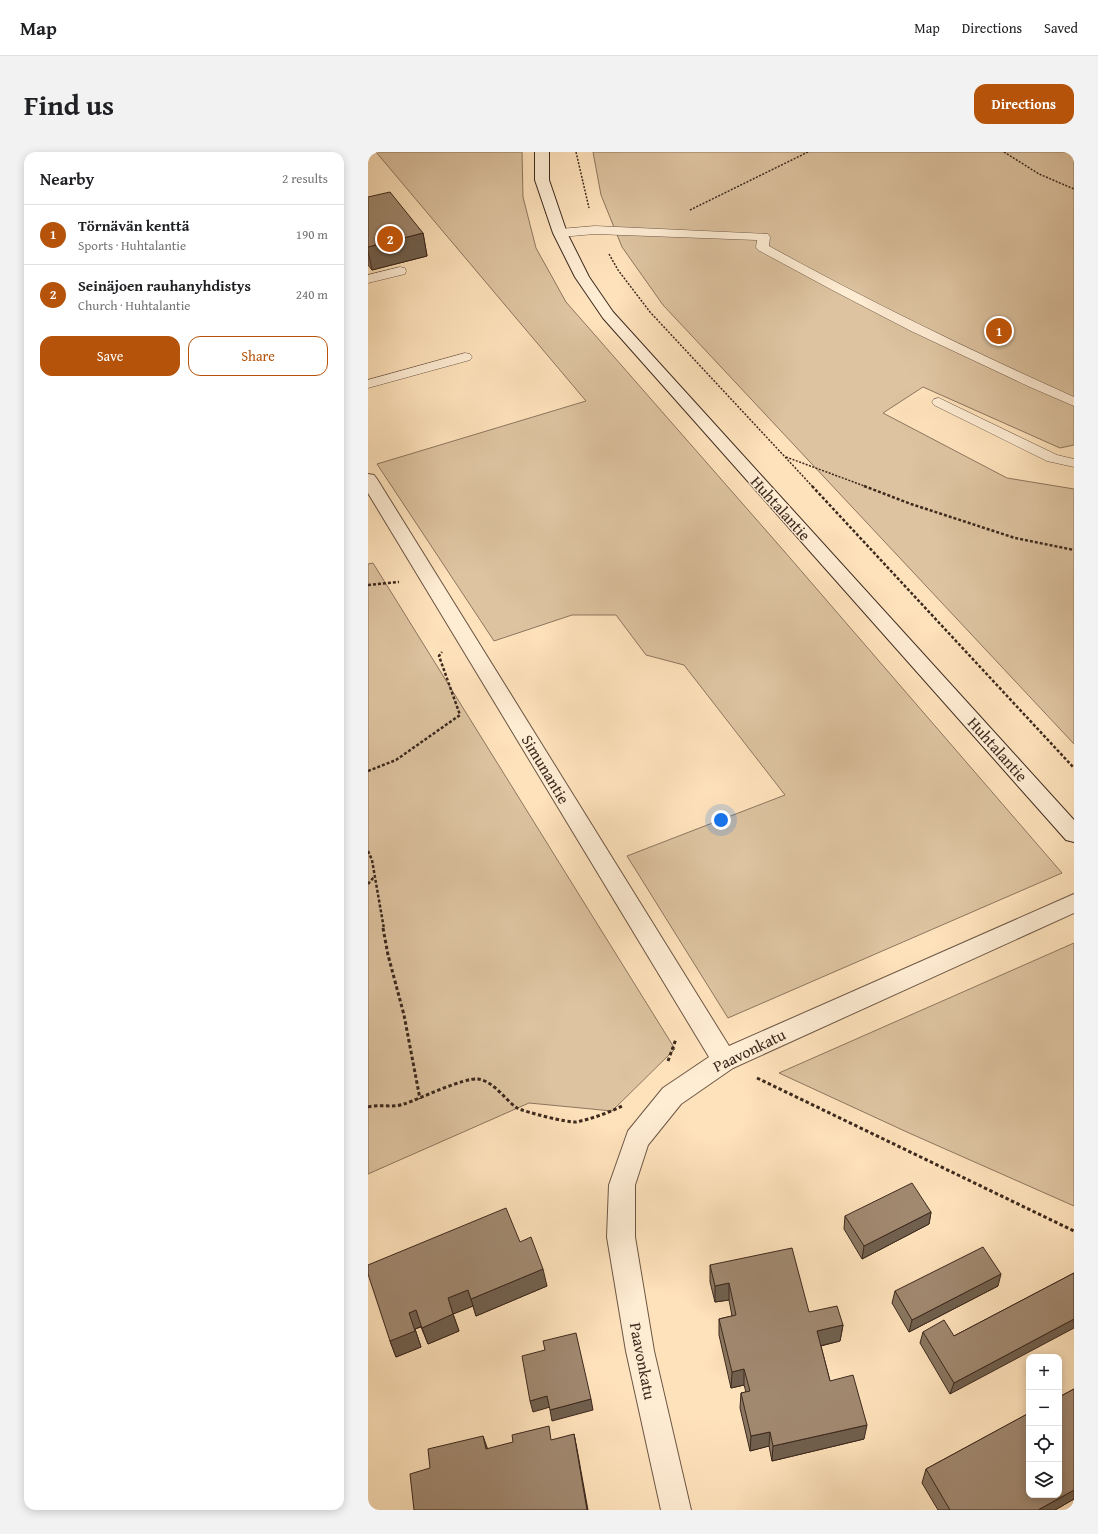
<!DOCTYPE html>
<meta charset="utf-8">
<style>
:root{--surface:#fff;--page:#f2f2f2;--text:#202124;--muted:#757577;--line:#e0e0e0;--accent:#b45309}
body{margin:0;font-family:"Gentium Book Plus",serif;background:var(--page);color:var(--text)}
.controls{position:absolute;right:12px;bottom:12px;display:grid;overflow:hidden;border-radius:8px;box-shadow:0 2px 10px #0003}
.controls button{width:36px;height:36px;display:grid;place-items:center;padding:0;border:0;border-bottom:1px solid var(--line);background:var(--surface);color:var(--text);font:20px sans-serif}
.you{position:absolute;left:353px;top:668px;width:14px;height:14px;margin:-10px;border:3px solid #fff;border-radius:50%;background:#1a73e8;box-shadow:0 0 0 6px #1a73e833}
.badge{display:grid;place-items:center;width:26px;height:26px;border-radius:50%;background:var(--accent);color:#fff;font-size:13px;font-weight:700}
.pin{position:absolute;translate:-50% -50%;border:2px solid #fff;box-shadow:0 1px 4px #0006}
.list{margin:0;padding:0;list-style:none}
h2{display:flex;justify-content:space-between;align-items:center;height:52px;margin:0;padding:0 16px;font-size:17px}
h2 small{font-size:13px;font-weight:400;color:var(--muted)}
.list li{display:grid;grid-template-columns:26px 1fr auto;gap:12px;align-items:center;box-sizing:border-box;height:60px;padding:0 16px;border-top:1px solid var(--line)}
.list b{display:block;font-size:15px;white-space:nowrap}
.list p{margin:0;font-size:13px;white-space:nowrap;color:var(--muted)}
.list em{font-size:13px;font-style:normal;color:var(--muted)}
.actions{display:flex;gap:8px;padding:12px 16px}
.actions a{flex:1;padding:9px 0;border:1px solid var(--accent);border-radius:12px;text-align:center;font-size:14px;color:var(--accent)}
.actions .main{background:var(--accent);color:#fff}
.icon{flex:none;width:22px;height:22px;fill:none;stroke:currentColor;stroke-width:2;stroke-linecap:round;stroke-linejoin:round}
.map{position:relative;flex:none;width:706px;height:1358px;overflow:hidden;border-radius:12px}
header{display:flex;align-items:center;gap:24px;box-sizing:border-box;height:56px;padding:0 20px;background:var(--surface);border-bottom:1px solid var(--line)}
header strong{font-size:19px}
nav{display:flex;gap:22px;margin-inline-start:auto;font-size:14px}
.intro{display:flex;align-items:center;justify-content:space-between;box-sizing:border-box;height:96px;padding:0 24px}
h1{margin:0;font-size:28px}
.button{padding:10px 18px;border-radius:12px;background:var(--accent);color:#fff;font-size:14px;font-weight:700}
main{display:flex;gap:24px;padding:0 24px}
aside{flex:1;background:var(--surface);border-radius:12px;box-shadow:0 2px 10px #0003}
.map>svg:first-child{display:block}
</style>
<header>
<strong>Map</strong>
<nav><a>Map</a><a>Directions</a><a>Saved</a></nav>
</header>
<div class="intro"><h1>Find us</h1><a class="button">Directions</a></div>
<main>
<aside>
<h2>Nearby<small>2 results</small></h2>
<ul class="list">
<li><span class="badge">1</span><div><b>Törnävän kenttä</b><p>Sports · Huhtalantie</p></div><em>190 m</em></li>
<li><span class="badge">2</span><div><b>Seinäjoen rauhanyhdistys</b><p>Church · Huhtalantie</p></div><em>240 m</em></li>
</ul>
<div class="actions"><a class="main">Save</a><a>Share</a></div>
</aside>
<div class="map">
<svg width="706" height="1358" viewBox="0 0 706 1358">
<rect width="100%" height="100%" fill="#fee2bb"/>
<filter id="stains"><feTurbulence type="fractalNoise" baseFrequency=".005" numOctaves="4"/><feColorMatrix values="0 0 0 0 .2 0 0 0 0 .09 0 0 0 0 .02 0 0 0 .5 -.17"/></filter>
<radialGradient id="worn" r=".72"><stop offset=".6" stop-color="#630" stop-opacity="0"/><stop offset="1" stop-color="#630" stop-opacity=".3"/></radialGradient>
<g fill="#ddc3a0" stroke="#8d765f">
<path d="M8 0H154L155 45 168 96 198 150 416 399 694 721 360 866 259 704 417 643 316 513 278 503 248 463H204L126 489 9 312 218 249Z"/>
<path d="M225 0H706V293L692 296 555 235 515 261 639 326 706 337V592L295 153 254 95 233 43Z"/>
<path d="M5 411 307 897 244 959 161 951 0 1022V412Z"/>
<path d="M706 791V1054L541 981 411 921Z"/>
</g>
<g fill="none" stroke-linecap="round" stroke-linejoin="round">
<g stroke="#6d5745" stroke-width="1">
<g id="service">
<path d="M227 74 400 82 402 85 401 94C500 149 602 198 706 245V254L662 235 543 179 466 139 390 98 388 95 389 88 227 82 192 85 188 84 186 81 188 78 192 77Z"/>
<path d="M32 115 37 116 38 119 37 122 0 131V123Z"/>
<path d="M97 201 102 202 104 205 102 208 0 236V228Z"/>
<path d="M571 246 689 303 706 307V315L679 309 566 253 564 250 566 247Z"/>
</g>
</g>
<g stroke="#6d5745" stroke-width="2">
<path id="minor" d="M0 322 6 323 9 327 361 894 706 742V761L365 916 313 952 280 993 267 1033V1085L286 1199 323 1358H293L258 1199 239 1085 241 1033 260 979 295 936 341 905 0 341Z"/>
</g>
<g stroke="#3d291e" stroke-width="2">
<path id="secondary" d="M167 0H181V28L199 81 221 125 245 160 706 668V690L698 688 235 166 207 125 185 81 167 28Z"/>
</g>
<g stroke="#3d291e" stroke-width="1.5" stroke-dasharray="2 1.5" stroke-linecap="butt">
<path d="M208 0 221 56"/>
<path d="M636 0 671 22 706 37"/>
<path d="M322 58 440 0"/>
<path d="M241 102 250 118 282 160 445 335"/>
<path d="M418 305 499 335"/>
</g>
<g stroke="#3d291e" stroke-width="2.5" stroke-dasharray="3 2" stroke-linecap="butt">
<path d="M444 334 706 616"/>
<path d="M496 334 543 352 647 386 706 398"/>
<path d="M0 433 31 430"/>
<path d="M0 619 28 608 92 563 71 504 74 500"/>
<path d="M0 699 4 708 16 777"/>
<path d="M0 732 6 725"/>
</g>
<g stroke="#3d291e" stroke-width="3" stroke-dasharray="3.5 2.5" stroke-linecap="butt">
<path d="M15 776 20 803 36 863 52 947"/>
<path d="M300 909 308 887"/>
<path d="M389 926 706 1079"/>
<path d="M0 955C12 952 25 956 36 952 51 947 97 925 110 927 127 930 136 947 149 956 157 960 200 971 208 970 223 967 240 961 254 954"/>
</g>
<use href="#service" fill="#feecd3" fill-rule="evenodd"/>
<use href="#minor" fill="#feecd3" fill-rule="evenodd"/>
<use href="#secondary" fill="#feecd3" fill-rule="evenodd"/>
</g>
<g fill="#8a7660" stroke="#3d291e">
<path d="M0 45 55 81 59 104 4 118 0 113Z"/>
<path d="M563 1060 561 1072 494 1107 476 1077 477 1064Z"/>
<path d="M152 1090 179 1134 108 1164 105 1154 85 1162 91 1179 60 1192 53 1175 47 1177 53 1195 28 1205 22 1189Z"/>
<path d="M342 1113 441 1160 475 1173 472 1189 453 1194 462 1229 496 1287 404 1309 401 1294 382 1299 372 1256 373 1241 378 1240 376 1233 363 1236 351 1183V1167L364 1164 361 1148 347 1150 342 1130Z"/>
<path d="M706 1121 582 1242 552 1191 555 1180 586 1184Z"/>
<path d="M630 1134 541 1180 524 1151 527 1139Z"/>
<path d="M706 1237V1347L687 1358H570L554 1331 558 1317Z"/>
</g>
<g fill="#71604e" stroke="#3d291e">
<path d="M55 81 59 104 4 118 0 99V95Z"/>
<path d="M563 1060 561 1072 494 1107 496 1094Z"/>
<path d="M175 1117 179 1134 108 1164 103 1147Z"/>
<path d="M633 1122 630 1134 541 1180 544 1168Z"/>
<path d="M361 1131V1148L347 1150V1134Z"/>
<path d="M100 1138 105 1154 85 1162 80 1146Z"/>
<path d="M48 1158 54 1174 47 1177 53 1195 28 1205 22 1189 41 1161Z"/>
<path d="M85 1162 91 1179 60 1192 54 1176Z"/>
<path d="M706 1167V1176L582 1242 586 1231Z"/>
<path d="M475 1173 472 1189 447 1195 449 1179Z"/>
<path d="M376 1217V1233L363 1236 364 1220Z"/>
<path d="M179 1244 182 1255 165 1260 162 1249Z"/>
<path d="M223 1247 225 1258 184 1269 182 1258Z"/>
<path d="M499 1273 496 1287 404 1309 405 1294Z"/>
<path d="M402 1280 401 1294 382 1299 383 1284Z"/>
<path d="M206 1282 209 1297 220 1358H219Z"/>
<path d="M115 1284 120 1298 118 1297Z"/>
<path d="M706 1338V1347L687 1358H670Z"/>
</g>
<g fill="#a18970" stroke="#3d291e">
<path d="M22 40 55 81 0 95V45Z"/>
<path d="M544 1031 563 1060 496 1094 477 1064Z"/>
<path d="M138 1056 152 1090 163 1085 175 1117 103 1147 100 1138 80 1146 85 1162 54 1176 48 1158 41 1161 47 1179 22 1189 0 1122V1113Z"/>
<path d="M615 1095 633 1122 544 1168 527 1139Z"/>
<path d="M424 1096 441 1160 469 1154 475 1173 449 1179 462 1229 485 1223 499 1273 405 1294 402 1280 383 1284 373 1241 382 1239 376 1217 364 1220 351 1167 368 1163 361 1131 347 1134 342 1113Z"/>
<path d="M706 1121V1167L586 1231 555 1180 576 1168 586 1184Z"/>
<path d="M208 1181 223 1247 182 1258 179 1244 162 1249 154 1204 177 1198 175 1189Z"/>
<path d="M706 1237V1338L670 1358H582L558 1317 661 1261V1343H691V1245Z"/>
<path d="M181 1274 183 1288 206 1282 219 1358H46L42 1322 62 1316 60 1297 115 1284 118 1297 145 1290 144 1283Z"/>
</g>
<g text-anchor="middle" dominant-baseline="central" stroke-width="3" stroke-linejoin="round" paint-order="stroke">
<g font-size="16" fill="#3d291e" stroke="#feecd3">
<text transform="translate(413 356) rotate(48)">Huhtalantie</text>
<text transform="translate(630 597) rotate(48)">Huhtalantie</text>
<text transform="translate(178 617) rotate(59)">Simunantie</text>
<text transform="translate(381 898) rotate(-26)">Paavonkatu</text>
<text transform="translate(275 1209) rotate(79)">Paavonkatu</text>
</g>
</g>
<rect width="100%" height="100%" filter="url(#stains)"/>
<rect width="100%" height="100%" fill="url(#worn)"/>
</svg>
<div class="controls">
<button>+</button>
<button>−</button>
<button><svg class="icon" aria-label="locate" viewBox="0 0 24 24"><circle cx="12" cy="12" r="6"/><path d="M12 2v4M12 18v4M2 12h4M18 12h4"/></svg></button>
<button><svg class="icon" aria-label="layers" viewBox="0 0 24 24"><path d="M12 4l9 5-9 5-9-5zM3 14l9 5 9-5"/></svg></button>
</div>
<div class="you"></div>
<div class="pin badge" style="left:631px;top:179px">1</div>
<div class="pin badge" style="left:22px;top:87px">2</div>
</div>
</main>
